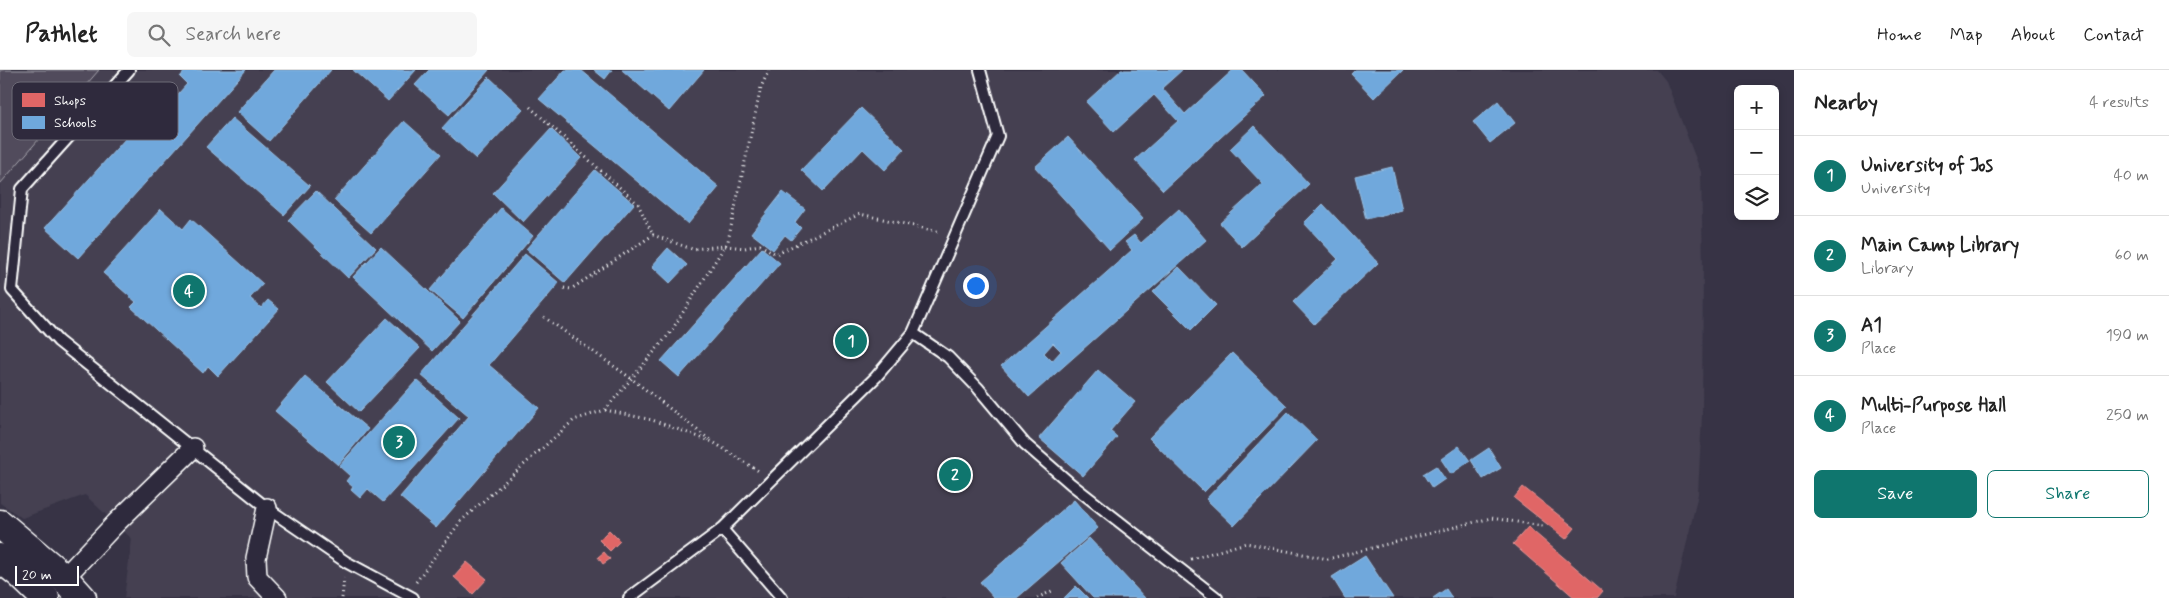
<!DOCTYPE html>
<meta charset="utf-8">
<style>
:root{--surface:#fff;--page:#f6f6f6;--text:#222;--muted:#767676;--line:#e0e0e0;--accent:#0f766e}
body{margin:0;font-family:Mynerve,sans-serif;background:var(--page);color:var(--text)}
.controls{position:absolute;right:15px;top:15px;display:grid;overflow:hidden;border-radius:8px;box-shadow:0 2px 8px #0003}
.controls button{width:45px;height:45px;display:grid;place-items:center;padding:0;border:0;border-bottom:1px solid var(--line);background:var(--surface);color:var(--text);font:25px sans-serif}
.scale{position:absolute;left:15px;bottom:12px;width:64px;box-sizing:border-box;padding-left:5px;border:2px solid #fff;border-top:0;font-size:14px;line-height:18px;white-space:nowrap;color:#fff;-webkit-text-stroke:4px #2f2a3d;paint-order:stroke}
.you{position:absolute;left:975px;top:215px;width:18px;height:18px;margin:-12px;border:4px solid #fff;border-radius:50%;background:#1a73e8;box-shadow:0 0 0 8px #1a73e833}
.badge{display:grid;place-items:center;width:32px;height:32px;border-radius:50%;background:var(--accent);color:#fff;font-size:16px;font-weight:700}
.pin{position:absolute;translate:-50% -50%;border:2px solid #fff;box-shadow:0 1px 5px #0006}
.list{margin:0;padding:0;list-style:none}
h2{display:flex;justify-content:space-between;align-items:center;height:65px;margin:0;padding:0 20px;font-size:21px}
h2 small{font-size:16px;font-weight:400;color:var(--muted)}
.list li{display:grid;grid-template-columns:32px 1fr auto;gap:15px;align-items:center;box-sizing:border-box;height:80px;padding:0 20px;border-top:1px solid var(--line)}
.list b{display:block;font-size:19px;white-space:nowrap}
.list p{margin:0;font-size:16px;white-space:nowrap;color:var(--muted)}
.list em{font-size:16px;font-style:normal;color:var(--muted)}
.actions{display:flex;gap:10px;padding:15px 20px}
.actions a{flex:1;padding:11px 0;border:1px solid var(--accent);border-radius:8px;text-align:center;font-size:18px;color:var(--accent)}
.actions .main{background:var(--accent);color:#fff}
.icon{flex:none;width:28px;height:28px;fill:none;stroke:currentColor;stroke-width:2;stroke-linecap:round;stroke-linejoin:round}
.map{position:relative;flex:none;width:1794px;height:528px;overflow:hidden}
header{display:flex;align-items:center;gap:30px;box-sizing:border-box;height:70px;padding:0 25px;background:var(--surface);border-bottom:1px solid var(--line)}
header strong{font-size:24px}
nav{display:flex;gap:28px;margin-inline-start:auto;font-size:18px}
.search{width:350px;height:45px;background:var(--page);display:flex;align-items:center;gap:12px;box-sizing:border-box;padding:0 18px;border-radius:8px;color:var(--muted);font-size:19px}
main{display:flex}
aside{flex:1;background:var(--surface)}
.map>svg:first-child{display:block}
</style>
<header>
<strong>Pathlet</strong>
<div class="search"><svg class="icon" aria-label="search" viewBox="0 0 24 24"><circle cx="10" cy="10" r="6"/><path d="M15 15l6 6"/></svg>Search here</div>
<nav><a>Home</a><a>Map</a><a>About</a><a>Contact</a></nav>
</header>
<main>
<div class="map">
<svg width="1794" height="528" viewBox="0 0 1794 528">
<rect width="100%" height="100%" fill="#373345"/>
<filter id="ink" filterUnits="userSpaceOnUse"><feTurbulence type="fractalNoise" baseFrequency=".02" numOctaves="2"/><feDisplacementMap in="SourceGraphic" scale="10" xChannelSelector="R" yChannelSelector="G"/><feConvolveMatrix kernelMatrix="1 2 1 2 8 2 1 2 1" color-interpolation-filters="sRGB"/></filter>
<g filter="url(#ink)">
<path fill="#444051" d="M0 0H1657L1666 11 1701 102 1703 196 1702 346 1698 424 1674 528H124L132 469 85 425 22 448 0 433Z"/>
<path fill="#514c5c" stroke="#a8a6ae" d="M0 0H99L0 114Z"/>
<g fill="#e06666" stroke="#e99494">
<path d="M1523 417 1575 458 1566 469 1514 428Z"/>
<path d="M1528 457 1603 521 1597 528H1575L1513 474Z"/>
<path d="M609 460 620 471 610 481 599 470Z"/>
<path d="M604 482 610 489 603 494 598 487Z"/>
<path d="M467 492 487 509 473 524 454 507Z"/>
</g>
<g fill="#6fa8dc" stroke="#9ac2e6" fill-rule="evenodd">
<path d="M186 0H246L78 188 45 158 144 48 151 54 187 14 180 7Z"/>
<path d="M274 0H331L269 71 237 42Z"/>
<path d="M353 0H416L388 31Z"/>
<path d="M429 0H489L449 45 415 15Z"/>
<path d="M565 0H581L719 117 688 154 539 29Z"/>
<path d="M594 0H612L605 9Z"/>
<path d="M622 0H704L669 41Z"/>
<path d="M1121 0H1182L1162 18 1185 44 1233 0H1242L1266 26 1163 120 1135 90 1178 51 1154 25 1114 62 1086 32Z"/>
<path d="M1355 0H1403L1374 28 1351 4Z"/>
<path d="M489 7 523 39 476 89 442 58Z"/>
<path d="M1498 31 1515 53 1490 73 1473 52Z"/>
<path d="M861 38 904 79 885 100 863 79 823 121 801 100Z"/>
<path d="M232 48 310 116 284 145 206 77Z"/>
<path d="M404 51 441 84 371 163 334 130Z"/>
<path d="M1254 56 1309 114 1242 177 1220 153 1263 114 1230 79Z"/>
<path d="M551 59 581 88 523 152 493 123Z"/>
<path d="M1068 67 1143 149 1110 180 1035 97Z"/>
<path d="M1392 97 1402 140 1366 149 1355 106Z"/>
<path d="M595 100 634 134 565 213 526 179Z"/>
<path d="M316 121 376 178 348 208 288 150Z"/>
<path d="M783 122 805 139 795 152 801 158 791 170 785 165 773 180 751 163Z"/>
<path d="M1323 134 1378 193 1314 254 1293 232 1338 189 1304 153Z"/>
<path d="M501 138 533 166 463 248 430 220Z"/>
<path d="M161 139 183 159 191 149 263 214 250 228 261 238 268 230 279 239 218 306 208 296 203 303 131 237 136 232 103 203Z"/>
<path d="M1179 139 1206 170 1029 327 1001 296 1132 180 1125 172 1134 165 1141 173ZM1053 273 1061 281 1052 291 1044 283Z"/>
<path d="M381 177 460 251 432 281 353 207Z"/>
<path d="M668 178 687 195 670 213 652 196Z"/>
<path d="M762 178 780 193 679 307 661 291Z"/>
<path d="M525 184 559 213 489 295 539 338 436 458 400 427 469 346 421 305Z"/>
<path d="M1179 197 1216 235 1191 260 1153 222Z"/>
<path d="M387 248 420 278 359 342 327 312Z"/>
<path d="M1232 283 1287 336 1204 422 1149 368Z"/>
<path d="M1098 300 1135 332 1110 361 1117 367 1083 406 1039 368Z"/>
<path d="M305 306 368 359 338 395 275 341Z"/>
<path d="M417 310 459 348 383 432 368 419 360 428 351 420 353 417 346 411 350 406 339 396Z"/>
<path d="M1288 342 1317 370 1234 456 1206 429Z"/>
<path d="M1459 376 1470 391 1451 404 1441 389Z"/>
<path d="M1489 378 1501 398 1483 409 1471 390Z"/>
<path d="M1436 396 1445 409 1432 418 1423 404Z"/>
<path d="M1074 430 1098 458 1017 528H994L980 512Z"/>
<path d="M1089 468 1145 528H1093L1061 493Z"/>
<path d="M1365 486 1393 528H1345L1332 507Z"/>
<path d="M1076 516 1088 528H1064Z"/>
<path d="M1446 519 1452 528H1433Z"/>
</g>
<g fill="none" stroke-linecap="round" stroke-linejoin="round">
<g stroke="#fff" stroke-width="14">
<g id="lane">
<path d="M129 0 22 119 12 220 58 271 267 438 346 492 413 528"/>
<path d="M913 263 948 287 978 318 1025 374 1071 414 1217 528"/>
<path d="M722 459 782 528"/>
<path d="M629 528 722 459 876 307 913 263 998 66 980 0"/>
</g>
</g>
<g stroke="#fff" stroke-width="22">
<g id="street">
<path d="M267 438 256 488 257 507 277 528"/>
<path d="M64 508 116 453 193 378"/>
</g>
</g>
<g stroke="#fff" stroke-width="31">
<g id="highway">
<path d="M0 454 64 508 82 528"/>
<path d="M0 488 19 503 45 528"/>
</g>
</g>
<g stroke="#fff" stroke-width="3" stroke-dasharray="1 4" stroke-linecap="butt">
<path d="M530 37 638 134 653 165"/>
<path d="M564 218 571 219 653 165 692 179 725 176 745 178 760 175 776 184 860 144 941 162"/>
<path d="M544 247 632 309 710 370"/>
<path d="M605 340 670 263 728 171 761 17 769 0"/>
<path d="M1191 489 1246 473 1328 489 1491 448 1543 456"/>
<path d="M416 512 461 451 574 350 605 340 652 350 713 372 760 402"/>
<path d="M342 528 344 508"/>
<path d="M1037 528 1052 521"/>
</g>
<use href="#lane" stroke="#2f2a3d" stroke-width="10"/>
<use href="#street" stroke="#2f2a3d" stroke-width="19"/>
<use href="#highway" stroke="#2f2a3d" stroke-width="28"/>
</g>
</g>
<rect x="12" y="12" width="166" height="58" rx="8" fill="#2f2a3d" stroke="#6d6a77" stroke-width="1"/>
<rect x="22" y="23" width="23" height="14" fill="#e06666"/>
<rect x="22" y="46" width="23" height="13" fill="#6fa8dc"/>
<g font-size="14" fill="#fff">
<text x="54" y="35">Shops</text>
<text x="54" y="57">Schools</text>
</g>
</svg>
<div class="controls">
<button>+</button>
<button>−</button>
<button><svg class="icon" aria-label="layers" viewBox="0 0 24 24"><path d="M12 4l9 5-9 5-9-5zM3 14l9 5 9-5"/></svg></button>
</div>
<div class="scale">20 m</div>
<div class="you"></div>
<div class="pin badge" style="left:851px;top:271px">1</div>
<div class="pin badge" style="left:955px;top:405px">2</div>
<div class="pin badge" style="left:399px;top:372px">3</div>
<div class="pin badge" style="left:189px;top:221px">4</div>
</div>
<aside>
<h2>Nearby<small>4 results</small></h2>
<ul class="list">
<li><span class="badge">1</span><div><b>University of Jos</b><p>University</p></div><em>40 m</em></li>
<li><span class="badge">2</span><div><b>Main Camp Library</b><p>Library</p></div><em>60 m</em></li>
<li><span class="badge">3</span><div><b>A1</b><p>Place</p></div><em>190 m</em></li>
<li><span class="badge">4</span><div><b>Multi-Purpose Hall</b><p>Place</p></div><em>250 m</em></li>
</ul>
<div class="actions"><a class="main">Save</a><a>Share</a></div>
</aside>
</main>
